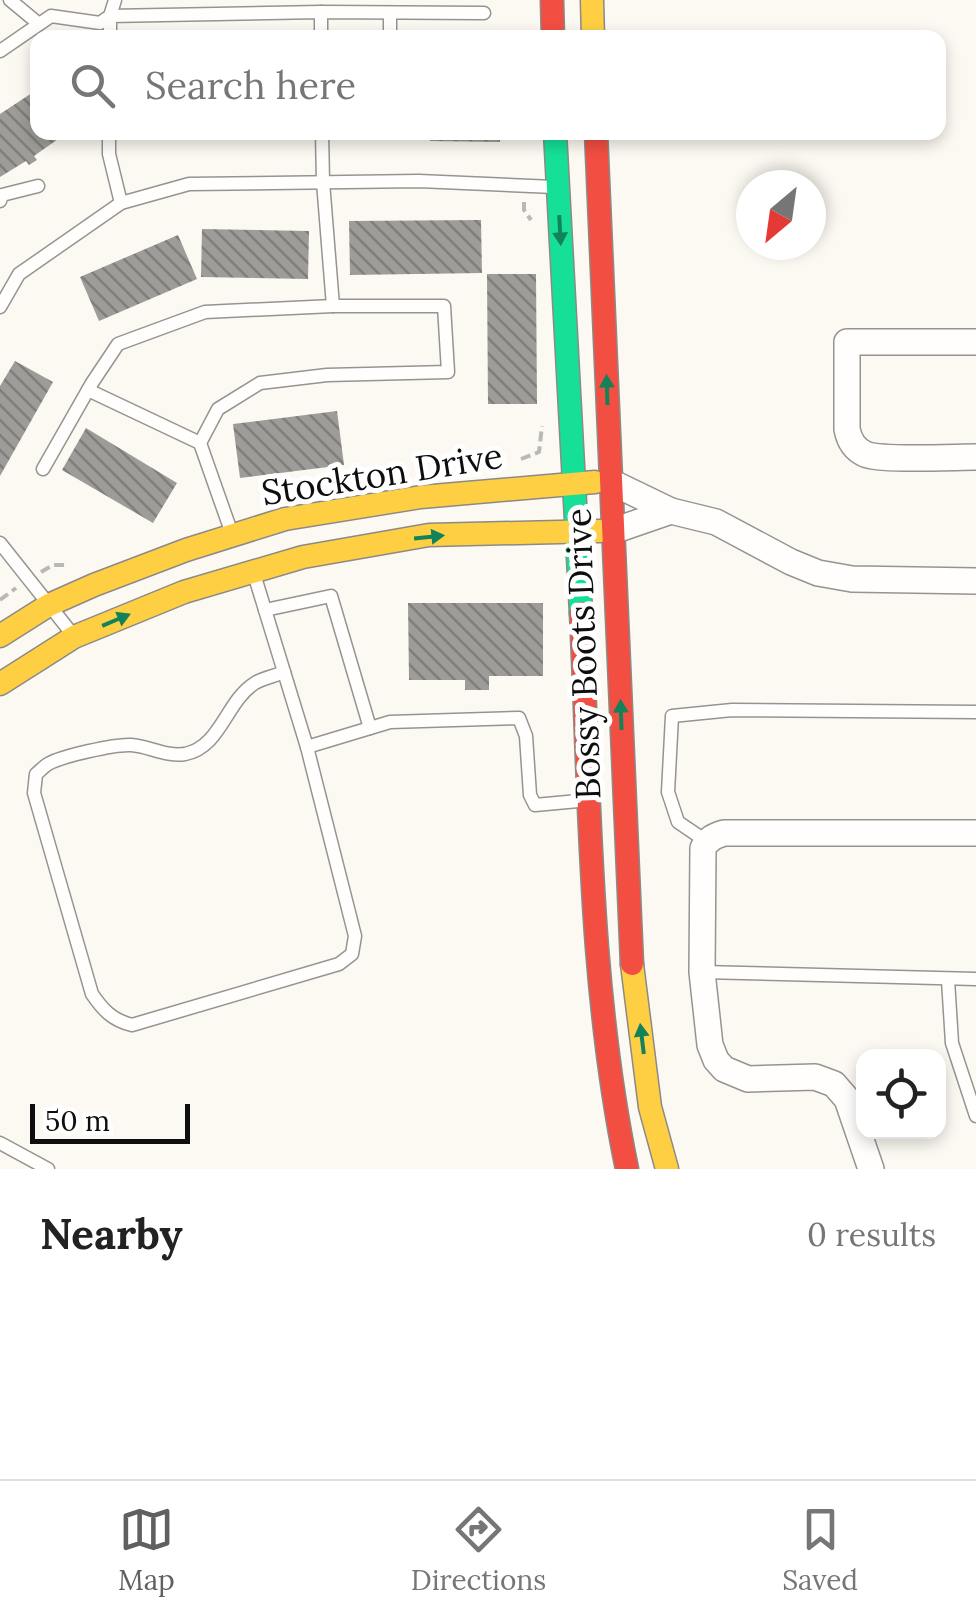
<!DOCTYPE html>
<style>
:root{--surface:#fff;--page:#f6f6f6;--text:#222;--muted:#767676;--line:#e0e0e0;--accent:#61605e}
body{margin:0;font-family:Lora,serif;background:var(--page);color:var(--text)}
.controls{position:absolute;right:30px;bottom:30px;display:grid;overflow:hidden;border-radius:20px;box-shadow:0 5px 15px #0003}
.controls button{width:90px;height:90px;display:grid;place-items:center;padding:0;border:0;border-bottom:2px solid var(--line);background:var(--surface);color:var(--text);font:50px sans-serif}
.compass{position:absolute;left:736px;top:170px;width:90px;height:90px;border-radius:50%;background:var(--surface);box-shadow:0 5px 15px #0003;rotate:209deg}
.scale{position:absolute;left:30px;bottom:25px;width:160px;box-sizing:border-box;padding-left:10px;border:5px solid #0e0e0e;border-top:0;font-size:28px;line-height:35px;white-space:nowrap;color:#0e0e0e;-webkit-text-stroke:8px #fff;paint-order:stroke}
.list{margin:0;padding:0;list-style:none}
h2{display:flex;justify-content:space-between;align-items:center;height:130px;margin:0;padding:0 40px;font-size:42px}
h2 small{font-size:32px;font-weight:400;color:var(--muted)}
.icon{flex:none;width:55px;height:55px;fill:none;stroke:currentColor;stroke-width:2;stroke-linecap:round;stroke-linejoin:round}
.map{position:relative;flex:none;width:976px;height:1169px;overflow:hidden}
.search{position:absolute;background:var(--surface);box-shadow:0 5px 15px #0003;left:30px;right:30px;top:30px;height:110px;display:flex;align-items:center;gap:25px;box-sizing:border-box;padding:0 35px;border-radius:20px;color:var(--muted);font-size:38px}
.sheet{height:310px;background:var(--surface)}
nav{display:flex;justify-content:space-around;align-items:center;box-sizing:border-box;height:140px;border-top:2px solid var(--line);background:var(--surface);font-size:28px;color:var(--muted)}
nav a{display:grid;justify-items:center;gap:5px}
nav .on{color:var(--accent)}
.map>svg:first-child{display:block}
</style>
<div class="map">
<svg width="976" height="1169" viewBox="0 0 976 1169">
<defs>
<pattern id="building-back-hatch" width="6" height="6" patternUnits="userSpaceOnUse" patternTransform="scale(2.5)"><rect width="6" height="6" fill="#9e9c98"/><path d="M-1 5l2 2M0 0l6 6M5-1l2 2" fill="none" stroke="#7f7e7a"/></pattern>
</defs>
<rect width="100%" height="100%" fill="#fcf9f2"/>
<g fill="url(#building-back-hatch)">
<path d="M38 89V132H68L34 156 37 160 29 165 26 161 0 177V114Z"/>
<path d="M430 132H500V142L430 141Z"/>
<path d="M481 220 482 273 350 275 349 221Z"/>
<path d="M202 229 309 231 308 279 201 277Z"/>
<path d="M178 235 197 279 99 321 80 277Z"/>
<path d="M487 274H536L537 404H488Z"/>
<path d="M15 361 53 382 0 476V386Z"/>
<path d="M337 411 344 465 240 478 233 424Z"/>
<path d="M86 428 177 483 153 523 62 470Z"/>
<path d="M408 603H543V676H489V690H465V680H409Z"/>
</g>
<g fill="none" stroke-linecap="round" stroke-linejoin="round">
<g stroke="#959491" stroke-width="15">
<g id="lane">
<path d="M10 0 39 24"/>
<path d="M321 12V38"/>
<path d="M110 38V16L321 12 484 13"/>
<path d="M390 38V13"/>
<path d="M0 51 51 16 100 23 110 16 115 0"/>
<path d="M109 132V154L121 203"/>
<path d="M322 132 323 182 333 306"/>
<path d="M0 201 2 195 38 186"/>
<path d="M0 307 19 274 121 203 189 184 419 181 554 187"/>
<path d="M88 390 200 443 231 531"/>
<path d="M43 469 92 383 118 344 205 312 333 306H444L448 372 327 375 260 383 218 409 200 443"/>
<path d="M0 543 73 635"/>
<path d="M254 574 307 747 390 722 519 718 526 736 530 795 535 805 589 800"/>
<path d="M265 610 331 596 370 728"/>
<path d="M284 672C275 676 263 678 255 683 226 701 221 747 185 754 166 757 149 746 131 745 115 744 62 756 48 764 43 767 40 771 36 774L34 793 92 994C103 1010 112 1020 132 1025L339 964 352 954 355 936 307 747"/>
<path d="M706 841 678 822 668 792 672 716 732 710 976 712"/>
<path d="M702 972 976 979"/>
<path d="M948 980 952 1043 976 1116"/>
<path d="M0 1143 48 1169"/>
</g>
</g>
<g stroke="#959491" stroke-width="28">
<g id="street">
<path d="M976 342H847V429C849 440 854 449 865 454 881 461 954 457 976 457"/>
<path d="M611 482 671 511 613 531"/>
<path d="M671 511 716 522 791 562 818 573 852 579 976 581"/>
<path d="M871 1169 847 1099 834 1084 815 1077 748 1079 724 1069 716 1060 710 1045 702 972 703 848C708 839 714 836 724 833H976"/>
</g>
</g>
<g stroke="#8c8a87" stroke-width="25">
<path id="fast" d="M555 132 581 613"/>
</g>
<g stroke="#8c8a87" stroke-width="25">
<g id="slow">
<path d="M592 0 593 38"/>
<path d="M0 636 49 605 94 585 186 550 285 519 421 497 595 482"/>
<path d="M0 684 74 637 184 592 303 557 429 535 600 531"/>
<path d="M632 964 650 1107 667 1169"/>
</g>
</g>
<g stroke="#8c8a87" stroke-width="25">
<g id="jam">
<path d="M552 0 553 38"/>
<path d="M596 132 632 964"/>
<path d="M581 613C590 798 589 986 627 1169"/>
</g>
</g>
<g stroke="#b8b8b6" stroke-width="4" stroke-dasharray="10 5" stroke-linecap="butt">
<path d="M524 202V210L531 220"/>
<path d="M521 459 539 452 542 426"/>
<path d="M41 572 53 565H69"/>
<path d="M0 600 16 588"/>
</g>
<use href="#lane" stroke="#fffefd" stroke-width="12"/>
<use href="#street" stroke="#fffefd" stroke-width="25"/>
<use href="#fast" stroke="#16e098" stroke-width="22"/>
<use href="#slow" stroke="#ffcf43" stroke-width="22"/>
<use href="#jam" stroke="#f24e42" stroke-width="22"/>
</g>
<defs><path id="oneway-solid" d="M-6-.8H1V-3.2L6.5 0L1 3.2V.8H-6Z" transform="scale(2.5)"/></defs>
<g fill="#12825a">
<use href="#oneway-solid" transform="translate(560 230) rotate(87)"/>
<use href="#oneway-solid" transform="translate(607 390) rotate(-92)"/>
<use href="#oneway-solid" transform="translate(429 537) rotate(-6)"/>
<use href="#oneway-solid" transform="translate(116 620) rotate(-23)"/>
<use href="#oneway-solid" transform="translate(621 715) rotate(-92)"/>
<use href="#oneway-solid" transform="translate(642 1039) rotate(-97)"/>
</g>
<g text-anchor="middle" dominant-baseline="central" stroke-width="10" stroke-linejoin="round" paint-order="stroke">
<g font-size="35" fill="#0e0e0e" stroke="#fff">
<text transform="translate(382 474) rotate(-9)">Stockton Drive</text>
<text transform="translate(583 654) rotate(-92)">Bossy Boots Drive</text>
</g>
</g>
</svg>
<div class="controls">
<button><svg class="icon" aria-label="locate" viewBox="0 0 24 24"><circle cx="12" cy="12" r="6"/><path d="M12 2v4M12 18v4M2 12h4M18 12h4"/></svg></button>
</div>
<svg class="compass" viewBox="-18 -18 36 36"><path d="M0-13l5 13h-10z" fill="#e53935"/><path d="M0 13l5-13h-10z" fill="#767676"/></svg>
<div class="scale">50 m</div>
<div class="search"><svg class="icon" aria-label="search" viewBox="0 0 24 24"><circle cx="10" cy="10" r="6"/><path d="M15 15l6 6"/></svg>Search here</div>
</div>
<section class="sheet">
<h2>Nearby<small>0 results</small></h2>
<ul class="list">
</ul>
</section>
<nav>
<a class="on"><svg class="icon" aria-label="map" viewBox="0 0 24 24"><path d="M3 6l6-2 6 2 6-2v14l-6 2-6-2-6 2zM9 4v14M15 6v14"/></svg>Map</a>
<a><svg class="icon" aria-label="directions" viewBox="0 0 24 24"><path d="M12 3l9 9-9 9-9-9zM9 14v-3h6M13 9l2 2-2 2"/></svg>Directions</a>
<a><svg class="icon" aria-label="saved" viewBox="0 0 24 24"><path d="M7 4h10v16l-5-4-5 4z"/></svg>Saved</a>
</nav>
